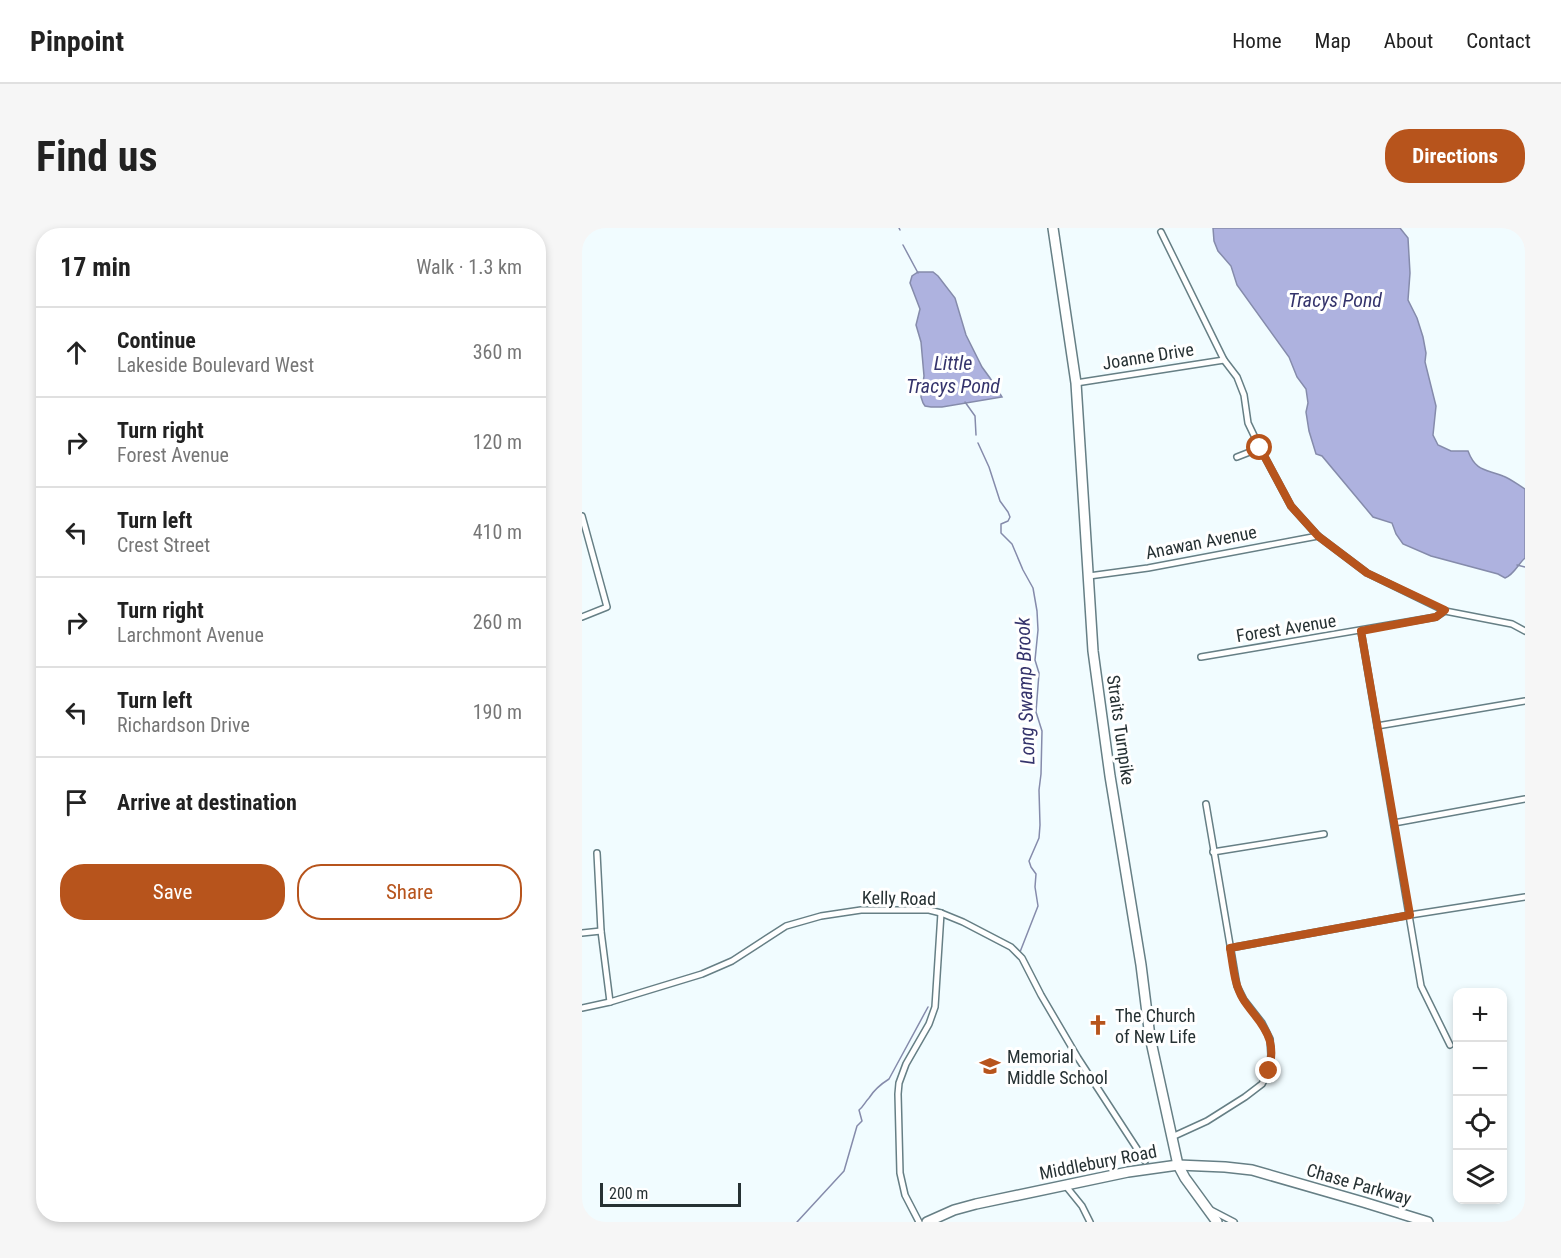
<!DOCTYPE html>
<meta charset="utf-8">
<style>
:root{--surface:#fff;--page:#f6f6f6;--text:#222;--muted:#767676;--line:#e0e0e0;--accent:#b7541c}
body{margin:0;font-family:"Roboto Condensed",sans-serif;background:var(--page);color:var(--text)}
.controls{position:absolute;right:18px;bottom:18px;display:grid;overflow:hidden;border-radius:12px;box-shadow:0 3px 9px #0003}
.controls button{width:54px;height:54px;display:grid;place-items:center;padding:0;border:0;border-bottom:2px solid var(--line);background:var(--surface);color:var(--text);font:30px sans-serif}
.scale{position:absolute;left:18px;bottom:15px;width:141px;box-sizing:border-box;padding-left:6px;border:3px solid #263133;border-top:0;font-size:16px;line-height:21px;white-space:nowrap;color:#263133;-webkit-text-stroke:4px #fff;paint-order:stroke}
.stop{position:absolute;width:18px;height:18px;margin:-14px;border:4px solid #b7541c;border-radius:50%;background:#fff}
.stop.end{background:#b7541c;border-color:#fff;box-shadow:0 2px 6px #0008}
.list{margin:0;padding:0;list-style:none}
h2{display:flex;justify-content:space-between;align-items:center;height:78px;margin:0;padding:0 24px;font-size:26px}
h2 small{font-size:20px;font-weight:400;color:var(--muted)}
.list li{display:grid;grid-template-columns:39px 1fr auto;gap:18px;align-items:center;box-sizing:border-box;height:90px;padding:0 24px;border-top:2px solid var(--line)}
.list b{display:block;font-size:22px;white-space:nowrap}
.list p{margin:0;font-size:20px;white-space:nowrap;color:var(--muted)}
.list em{font-size:20px;font-style:normal;color:var(--muted)}
.actions{display:flex;gap:12px;padding:18px 24px}
.actions a{flex:1;padding:14px 0;border:2px solid var(--accent);border-radius:24px;text-align:center;font-size:21px;color:var(--accent)}
.actions .main{background:var(--accent);color:#fff}
.icon{flex:none;width:33px;height:33px;fill:none;stroke:currentColor;stroke-width:2;stroke-linecap:round;stroke-linejoin:round}
.map{position:relative;flex:none;width:943px;height:994px;overflow:hidden;border-radius:24px}
header{display:flex;align-items:center;gap:36px;box-sizing:border-box;height:84px;padding:0 30px;background:var(--surface);border-bottom:2px solid var(--line)}
header strong{font-size:28px}
nav{display:flex;gap:33px;margin-inline-start:auto;font-size:21px}
.intro{display:flex;align-items:center;justify-content:space-between;box-sizing:border-box;height:144px;padding:0 36px}
h1{margin:0;font-size:42px}
.button{padding:15px 27px;border-radius:24px;background:var(--accent);color:#fff;font-size:21px;font-weight:700}
main{display:flex;gap:36px;padding:0 36px}
aside{flex:1;background:var(--surface);border-radius:24px;box-shadow:0 3px 9px #0003}
.map>svg:first-child{display:block}
</style>
<header>
<strong>Pinpoint</strong>
<nav><a>Home</a><a>Map</a><a>About</a><a>Contact</a></nav>
</header>
<div class="intro"><h1>Find us</h1><a class="button">Directions</a></div>
<main>
<aside>
<h2>17 min<small>Walk · 1.3 km</small></h2>
<ul class="list">
<li><svg class="icon" aria-label="ahead" viewBox="0 0 24 24"><path d="M12 20V5M6 11l6-6 6 6"/></svg><div><b>Continue</b><p>Lakeside Boulevard West</p></div><em>360 m</em></li>
<li><svg class="icon" aria-label="right" viewBox="0 0 24 24"><path d="M7 20v-9h11M14 6l5 5-5 5"/></svg><div><b>Turn right</b><p>Forest Avenue</p></div><em>120 m</em></li>
<li><svg class="icon" aria-label="left" viewBox="0 0 24 24"><path d="M17 20v-9H6M10 6l-5 5 5 5"/></svg><div><b>Turn left</b><p>Crest Street</p></div><em>410 m</em></li>
<li><svg class="icon" aria-label="right" viewBox="0 0 24 24"><path d="M7 20v-9h11M14 6l5 5-5 5"/></svg><div><b>Turn right</b><p>Larchmont Avenue</p></div><em>260 m</em></li>
<li><svg class="icon" aria-label="left" viewBox="0 0 24 24"><path d="M17 20v-9H6M10 6l-5 5 5 5"/></svg><div><b>Turn left</b><p>Richardson Drive</p></div><em>190 m</em></li>
<li><svg class="icon" aria-label="arrive" viewBox="0 0 24 24"><path d="M6 21V4h12l-3 4 3 4H6"/></svg><div><b>Arrive at destination</b></div></li>
</ul>
<div class="actions"><a class="main">Save</a><a>Share</a></div>
</aside>
<div class="map">
<svg width="943" height="994" viewBox="0 0 943 994">
<rect width="100%" height="100%" fill="#f1fcff"/>
<g fill="#aeb2df" stroke="#858bab" stroke-width="1.5">
<path d="M631 0H818L826 10 828 45 826 72 835 90 841 109 844 125 843 134 854 178 851 207 856 217 869 223H886C894 244 904 241 921 248 929 251 936 257 943 261V330C936 336 932 347 923 350L916 346 849 328 821 316 814 306 810 295 791 289 740 228 734 226 727 203 724 184 726 175 724 161 715 149 707 129 655 57 649 38 636 23 632 13Z"/>
<path d="M336 44H351L356 48 373 70 384 107 400 139 408 150 420 169 360 179H349L343 178 341 175 339 169 342 148 339 114 334 97 338 81 328 55 330 48Z"/>
</g>
<g fill="none" stroke-linecap="round" stroke-linejoin="round">
<g stroke="#858bab" stroke-width="1.5">
<path d="M317 0 318 2"/>
<path d="M321 17 336 45"/>
<path d="M383 174 393 188 394 207"/>
<path d="M396 215 407 239 418 273 426 284 428 289 426 293 419 296V305L430 316 441 342 451 360 455 383 456 402 453 432 457 445 454 484 460 503 459 546 457 562 458 597 457 610 447 633 449 639 454 646 453 659 456 678 438 724"/>
<path d="M935 337 943 339"/>
<path d="M215 994 262 943 275 898 280 893 277 882C282 878 283 874 287 870 292 862 299 856 307 851L346 779"/>
</g>
<g stroke="#667f85" stroke-width="8">
<g id="minor">
<path d="M579 4 642 132 655 149 662 167 666 195 678 220 709 278 736 308 785 345 863 383 930 396 943 403"/>
<path d="M494 155 642 132"/>
<path d="M655 229 678 220"/>
<path d="M0 288 25 379 0 389"/>
<path d="M507 348 566 340 736 308"/>
<path d="M779 403 839 758 868 817"/>
<path d="M619 429 854 389 863 383"/>
<path d="M795 498 943 473"/>
<path d="M812 595 943 571"/>
<path d="M631 624 742 606"/>
<path d="M15 625 19 703 28 774"/>
<path d="M0 705 19 703"/>
<path d="M648 720 828 687 943 669"/>
<path d="M0 780 28 774 120 746 150 733 204 698 239 688 279 682H347L359 685 381 694 429 719 440 730 459 767 496 830 563 933"/>
<path d="M590 909 625 893 663 869 680 856 687 843 689 827 688 811 680 795 662 772 655 758 624 576"/>
<path d="M483 957 500 978 508 994"/>
<path d="M627 981 652 994"/>
<path d="M337 994 323 967 318 945 316 866 317 855 324 836 347 796 353 779 359 685"/>
</g>
</g>
<g stroke="#667f85" stroke-width="12">
<g id="primary">
<path d="M471 0 494 155 511 423 528 548 559 737 568 809 596 937 603 950 635 994"/>
<path d="M345 994 372 982 394 976 546 944 596 937 643 939 670 942 781 974 846 994"/>
</g>
</g>
<use href="#minor" stroke="#fff" stroke-width="5"/>
<use href="#primary" stroke="#fff" stroke-width="9"/>
</g>
<g fill="none" stroke-linecap="round" stroke-linejoin="round">
<path stroke="#b7541c" stroke-width="8" d="M678 220 709 278 736 308 785 345 863 382 854 389 779 403 828 687 648 720C651 737 652 756 661 771 664 776 668 781 672 786 688 806 693 818 687 843"/>
</g>
<defs>
<g id="church-bare" transform="scale(1.62)"><path d="M-1.2-6h2.4v3.5h3.3v2.4h-3.3V6h-2.4V-.1h-3.3v-2.4h3.3Z" fill="#b7541c" stroke="#fff" stroke-width="2.5" paint-order="stroke"/></g>
<g id="school-bare" transform="scale(1.62)"><path d="M0-5L7-2L0 1L-7-2ZM-4 1L0 2.5L4 1V4Q0 6-4 4Z" fill="#b7541c" stroke="#fff" stroke-width="2.5" paint-order="stroke"/></g>
</defs>
<g fill-rule="evenodd">
<use href="#church-bare" x="516" y="797"/>
<use href="#school-bare" x="408" y="838"/>
</g>
<g text-anchor="middle" dominant-baseline="central" stroke-width="6" stroke-linejoin="round" paint-order="stroke">
<g font-size="18" fill="#263133" stroke="#fff">
<text transform="translate(566 128) rotate(-9)">Joanne Drive</text>
<text transform="translate(619 314) rotate(-11)">Anawan Avenue</text>
<text transform="translate(704 400) rotate(-9)">Forest Avenue</text>
<text transform="translate(539 502) rotate(82)">Straits Turnpike</text>
<text transform="translate(317 670) rotate(1)">Kelly Road</text>
<text transform="translate(516 934) rotate(-11)">Middlebury Road</text>
<text transform="translate(777 956) rotate(16)">Chase Parkway</text>
</g>
<g font-size="18" fill="#263133" stroke="#fff" text-anchor="start">
<text x="533" y="787">The Church<tspan x="533" dy="21">of New Life</tspan></text>
<text x="425" y="828">Memorial<tspan x="425" dy="21">Middle School</tspan></text>
</g>
<g font-size="20" font-style="italic" fill="#35346c" stroke="#fff">
<text x="753" y="72">Tracys Pond</text>
<text x="371" y="135">Little<tspan x="371" dy="23">Tracys Pond</tspan></text>
<text transform="translate(443 463) rotate(-92)">Long Swamp Brook</text>
</g>
</g>
</svg>
<div class="controls">
<button>+</button>
<button>−</button>
<button><svg class="icon" aria-label="locate" viewBox="0 0 24 24"><circle cx="12" cy="12" r="6"/><path d="M12 2v4M12 18v4M2 12h4M18 12h4"/></svg></button>
<button><svg class="icon" aria-label="layers" viewBox="0 0 24 24"><path d="M12 4l9 5-9 5-9-5zM3 14l9 5 9-5"/></svg></button>
</div>
<div class="scale">200 m</div>
<div class="stop" style="left:678px;top:220px"></div>
<div class="stop end" style="left:687px;top:843px"></div>
</div>
</main>
